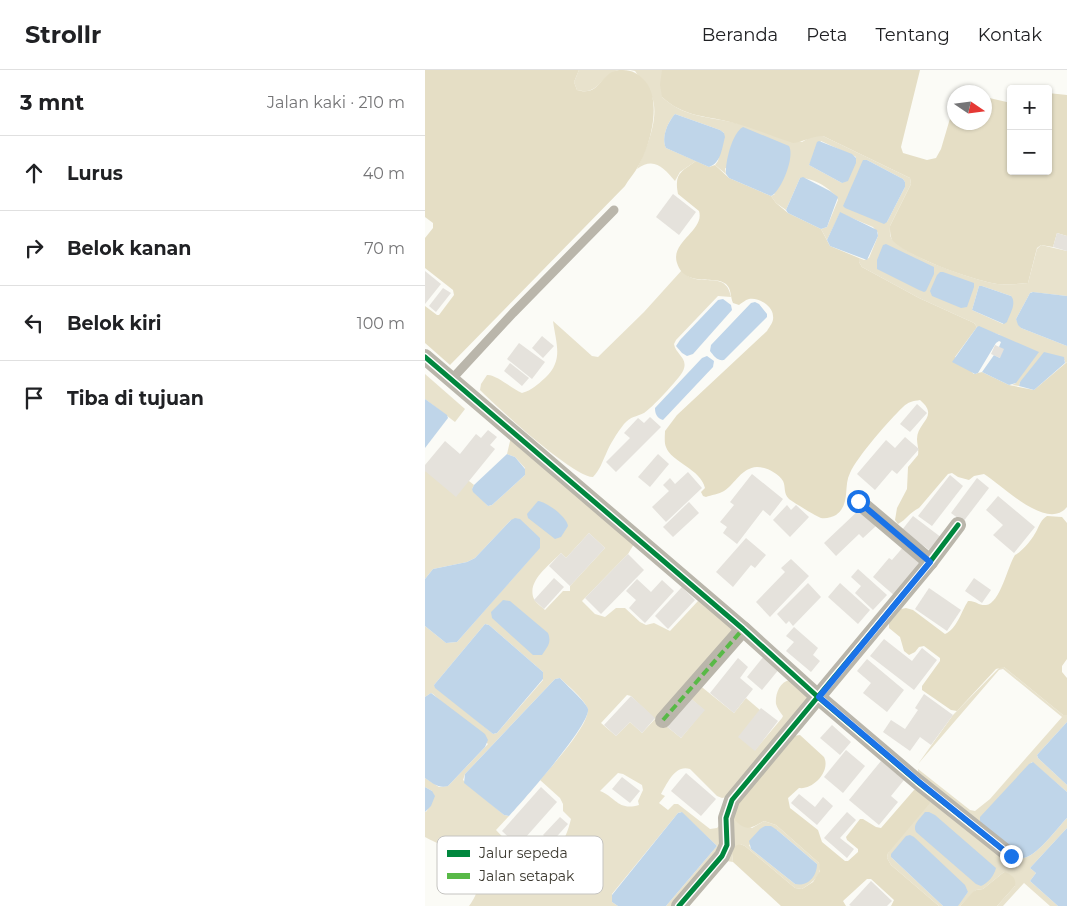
<!DOCTYPE html>
<html lang="id">
<meta charset="utf-8">
<style>
:root{--surface:#fff;--page:#f6f6f6;--text:#202124;--muted:#757577;--line:#e0e0e0}
body{margin:0;font-family:Montserrat,sans-serif;background:var(--page);color:var(--text)}
.controls{position:absolute;right:15px;top:15px;display:grid;overflow:hidden;border-radius:5px;box-shadow:0 1px 4px #0004}
.controls button{width:45px;height:45px;display:grid;place-items:center;padding:0;border:0;border-bottom:1px solid var(--line);background:var(--surface);color:var(--text);font:25px sans-serif}
.compass{position:absolute;left:522px;top:15px;width:45px;height:45px;border-radius:50%;background:var(--surface);box-shadow:0 1px 4px #0004;rotate:103deg}
.stop{position:absolute;width:15px;height:15px;margin:-11px;border:4px solid #1a73e8;border-radius:50%;background:#fff}
.stop.end{background:#1a73e8;border-color:#fff;box-shadow:0 1px 5px #0008}
.list{margin:0;padding:0;list-style:none}
h2{display:flex;justify-content:space-between;align-items:center;height:65px;margin:0;padding:0 20px;font-size:21px}
h2 small{font-size:16px;font-weight:400;color:var(--muted)}
.list li{display:grid;grid-template-columns:32px 1fr auto;gap:15px;align-items:center;box-sizing:border-box;height:75px;padding:0 20px;border-top:1px solid var(--line)}
.list b{display:block;font-size:19px;white-space:nowrap}
.list em{font-size:16px;font-style:normal;color:var(--muted)}
.icon{flex:none;width:28px;height:28px;fill:none;stroke:currentColor;stroke-width:2;stroke-linecap:round;stroke-linejoin:round}
.map{position:relative;flex:none;width:642px;height:836px;overflow:hidden}
header{display:flex;align-items:center;gap:30px;box-sizing:border-box;height:70px;padding:0 25px;background:var(--surface);border-bottom:1px solid var(--line)}
header strong{font-size:24px}
nav{display:flex;gap:28px;margin-inline-start:auto;font-size:18px}
main{display:flex}
aside{flex:1;background:var(--surface)}
.map>svg:first-child{display:block}
</style>
<header>
<strong>Strollr</strong>
<nav><a>Beranda</a><a>Peta</a><a>Tentang</a><a>Kontak</a></nav>
</header>
<main>
<aside>
<h2>3 mnt<small>Jalan kaki · 210 m</small></h2>
<ul class="list">
<li><svg class="icon" aria-label="ahead" viewBox="0 0 24 24"><path d="M12 20V5M6 11l6-6 6 6"/></svg><div><b>Lurus</b></div><em>40 m</em></li>
<li><svg class="icon" aria-label="right" viewBox="0 0 24 24"><path d="M7 20v-9h11M14 6l5 5-5 5"/></svg><div><b>Belok kanan</b></div><em>70 m</em></li>
<li><svg class="icon" aria-label="left" viewBox="0 0 24 24"><path d="M17 20v-9H6M10 6l-5 5 5 5"/></svg><div><b>Belok kiri</b></div><em>100 m</em></li>
<li><svg class="icon" aria-label="arrive" viewBox="0 0 24 24"><path d="M6 21V4h12l-3 4 3 4H6"/></svg><div><b>Tiba di tujuan</b></div></li>
</ul>
</aside>
<div class="map">
<svg width="642" height="836" viewBox="0 0 642 836">
<rect width="100%" height="100%" fill="#fbfbf6"/>
<g fill="#e8e2cc" fill-rule="evenodd">
<path d="M154 0H193C175 6 174 26 152 20L149 12Z"/>
<path d="M205 0H237V27C259 47 279 46 306 52 330 57 354 66 377 72L387 66H398L485 108 486 114 465 156C465 161 464 167 468 170 485 188 548 210 572 214 583 215 593 214 603 213L612 179 616 175 642 181V226L607 222 605 223 591 249 596 258 642 276V292L640 293V290L595 312 594 316 587 315 591 313 575 265 552 257 549 253 494 228 437 197 434 192V188L439 190 444 188 453 166V163L448 157 415 143 402 170 396 159 402 157 413 130C408 119 387 107 375 108L361 140 351 133 346 126 350 124 300 98 301 104 290 95 293 91 299 63 295 60 250 44C243 52 236 67 241 78L271 91 255 102 250 111C239 98 229 86 212 99 221 80 235 48 227 27 224 18 215 9 210 1ZM396 71 431 87 417 113 384 95ZM438 90H442L478 109 480 112V117L462 152ZM554 216H557L586 226 578 254 547 240Z"/>
<path d="M257 200C271 221 301 197 306 227L293 226 251 270 249 274C251 285 264 288 258 301 255 308 225 340 219 343 211 347 206 346 199 354 192 363 185 374 181 384 177 392 175 400 168 407 148 407 72 337 55 320L56 314 62 305C71 304 87 319 97 323 107 320 112 315 120 308 139 290 131 274 128 251L167 286 173 287 219 242Z"/>
<path d="M0 304 40 339 30 352 0 329Z"/>
<path d="M86 367 209 474 203 484 157 531 170 544 180 547 191 538H200L215 552 221 555 229 553 245 561 273 531H276L307 559V564L240 655 256 668 279 640 264 627 273 614 309 643 321 628 335 640 330 680 357 648 358 646C355 642 352 638 351 634 350 625 354 612 365 610L388 627 302 727 297 728 292 726 265 699C250 694 242 714 236 724L240 726 234 733 243 740 249 734H253L285 759 292 758 301 748 307 747 327 758 339 751 351 755 394 793C399 805 386 813 377 819L370 818 320 776 315 774 307 783 308 792 302 791 264 836H241L292 776 256 742 253 743 187 824V832L193 836H44C73 797 28 782 0 767V742L2 741 7 721 0 717V708L14 717 23 716 63 674 8 624 6 623 0 627V556L21 573 32 572 111 482 86 450 50 488 42 492 8 499 0 509V401L44 411 49 415 47 419 63 436 67 435 100 405V398L90 387 82 384ZM164 463 180 478 145 516V521H138L120 540C117 537 111 533 109 529 101 511 125 495 136 483L141 488ZM60 554 64 555 118 602V610L72 663 68 664 9 615ZM135 608C143 616 157 627 162 637 169 650 125 698 115 710L135 728 138 734V741L146 749C141 769 134 785 110 784 105 784 99 784 95 781 85 776 78 767 71 760L84 746 79 745 38 710 40 704 130 609ZM202 625 206 626 230 649 217 663 205 652 191 666 176 653ZM193 703 198 704 217 715 218 720 213 731 214 735C193 741 192 728 175 721ZM352 760 392 794 370 814 326 779 324 775Z"/>
<path d="M575 597H579L638 645H642V652L612 685 613 688 642 715V722L607 692 558 757 597 788C611 788 632 758 642 748V758L605 798 611 803 605 811 633 836H625L599 813 578 836H572L590 816 579 802 558 819 551 820 535 836H532L543 822 466 787 518 836H514L466 795 462 788 463 783 493 719V699L545 740 550 741 565 729 637 647 578 599 574 600 493 694 528 645Z"/>
</g>
<g fill="#e5dec5">
<path d="M0 0H154L149 12 152 20C176 27 175 2 194 0 205 0 210 1 218 9 239 28 225 79 211 100 208 105 203 110 200 116L25 295 0 273V236L12 245H14L29 225 28 220 0 198V168L8 158V153L0 147Z"/>
<path d="M237 0H495L476 77 478 83 502 90 511 88 516 79 529 35 530 52H560V27L586 33V101H623V23L642 25V166L632 163 628 177 616 175 612 178 603 213C593 214 583 215 572 214 548 210 485 188 468 171 465 167 465 161 465 156L486 114 485 108 398 66C386 66 379 72 368 73 347 66 326 57 305 52 278 45 259 47 237 27L235 15Z"/>
<path d="M271 91 284 97 290 95 304 108 346 126 351 133 363 143 396 159 405 176 434 188V192L437 197 494 228 549 253 552 257 530 287 549 304 557 302 584 315 609 320 642 292V437C622 462 576 414 559 404L549 406 544 410 533 407 527 403 523 404 494 438C485 442 481 450 473 454L470 450 472 438 482 419 483 397 493 385C494 379 492 374 492 369 492 352 515 347 495 330 488 331 483 332 478 337 465 349 432 387 425 403 418 417 426 434 411 445 407 447 401 449 396 448 392 447 368 432 364 429 358 423 361 417 358 411 353 403 341 397 332 397 316 398 311 413 299 421 294 424 286 425 281 427L278 426 276 422 280 418C276 399 246 392 241 377 239 373 240 365 240 361L252 345 342 261C345 256 349 252 348 246 348 236 333 227 324 229 320 230 317 233 314 235L308 233C306 229 306 222 304 218 296 201 261 221 252 193 245 172 280 160 274 141L253 124C249 103 256 102 271 91Z"/>
<path d="M622 446 637 447 642 453V589L637 596V602L642 608V645H638L579 597 571 599 532 641 526 640 497 620V616L515 591V588L499 576 494 577 490 582 484 585 479 581 475 567 464 558V553L476 539 481 538 488 540 520 564C532 559 536 542 543 531 550 530 554 536 561 535 575 534 583 495 590 485 598 481 608 468 612 460 615 454 616 450 622 446Z"/>
<path d="M375 665 399 687C406 701 388 720 374 718L363 728 365 738 393 760 397 772 420 791H423L433 782V779L422 770 421 767 435 749H438L451 757 456 758 489 720 493 719 505 730V733L463 783 462 788 466 795 514 836H466L469 830 446 809H442L418 831 421 836H356L308 792 307 783 310 776 315 774 320 776 370 818 377 819 388 812 395 801 394 793 351 755 339 751C323 760 320 761 307 747L310 733 368 666Z"/>
<path d="M579 802C586 804 592 808 590 816L572 836H535L548 822 551 820 558 819Z"/>
</g>
<g fill="#bfd5e9">
<path d="M250 44 295 60 299 63 300 67C297 78 296 93 284 97L241 78C236 67 243 52 250 44Z"/>
<path d="M318 57 364 76C370 86 357 120 346 126L304 108 301 104C300 92 307 63 318 57Z"/>
<path d="M394 71 427 84 431 88V93L423 111 417 113 384 95 392 72Z"/>
<path d="M438 90H442L478 109 480 112V117L462 152 459 154 420 138 418 136Z"/>
<path d="M378 107 405 121 413 127 402 157 396 159 363 143 361 140 375 108Z"/>
<path d="M415 142 452 160 453 166 442 190 405 176 402 170Z"/>
<path d="M461 174 509 197V204L501 221 499 222 494 220 452 199V190L458 175Z"/>
<path d="M515 202H518L549 213V217L542 237 536 238 507 226 505 221 512 205Z"/>
<path d="M554 216H557L586 226C592 233 585 244 582 252L579 254 547 240Z"/>
<path d="M608 222 642 226V276L596 258 593 255 591 249 605 223Z"/>
<path d="M298 229 306 235 307 240 268 284 262 286 257 283 251 276 255 270 293 230Z"/>
<path d="M330 232 334 234 342 244V247L299 290C292 291 289 286 285 281L286 275 326 233Z"/>
<path d="M554 256 614 282 591 313 584 315 557 302 569 285 575 288 574 277 576 272 574 271 571 273 553 303 550 304 527 292 552 257Z"/>
<path d="M619 282 639 287 640 293 609 320 594 316 595 312Z"/>
<path d="M282 286 289 291 288 297 238 350C232 348 230 344 230 338L277 288Z"/>
<path d="M0 329 22 345 23 348 0 378Z"/>
<path d="M82 384 90 387 100 399V405L67 435 63 436 48 422 47 419 49 415Z"/>
<path d="M113 431C122 432 142 447 143 456L136 467 130 469 103 448 102 444Z"/>
<path d="M90 448 95 449 115 468V478L32 572 21 573 0 556V509L8 499 42 492 50 488 86 450Z"/>
<path d="M78 530 85 531 123 563C127 573 122 577 117 585H108L67 548 66 542Z"/>
<path d="M60 554 64 555 118 602V609L72 663 68 664 10 618 9 615Z"/>
<path d="M135 608C141 615 161 632 163 639 166 654 97 732 84 746L79 745 39 713 40 704 130 609Z"/>
<path d="M6 623 60 664 63 670 60 677 23 716C14 719 7 713 0 708V627Z"/>
<path d="M642 652V715L613 688 612 685Z"/>
<path d="M608 692 642 722V748C632 758 611 788 597 788L558 757 555 751V747L604 694Z"/>
<path d="M0 717 7 721 10 726 6 736 0 742Z"/>
<path d="M257 742 292 776 241 836H193L187 832V825L253 743Z"/>
<path d="M500 742H504L510 745 571 798C569 806 563 813 556 816L551 814 491 762C487 754 495 749 500 742Z"/>
<path d="M340 756H346L352 760 392 794C392 806 383 817 370 814L326 779 324 771 335 759Z"/>
<path d="M642 758V836H633L605 811 611 803 605 798Z"/>
<path d="M485 765 489 767 540 815 543 822 533 836H518L466 787V784L481 766Z"/>
</g>
<g fill="#e5e2dc">
<path d="M248 124 271 142 254 165 231 147Z"/>
<path d="M632 163 642 166V181L628 177Z"/>
<path d="M0 201 16 214 0 234Z"/>
<path d="M18 218 26 223 11 242 4 236Z"/>
<path d="M117 266 129 276 118 288 107 278Z"/>
<path d="M94 273 120 292 107 309 82 289Z"/>
<path d="M570 275 579 279 575 288 566 284Z"/>
<path d="M85 293 104 308 97 316 79 301Z"/>
<path d="M492 334 502 343 485 362 475 354Z"/>
<path d="M225 347 236 357 191 402 181 392 205 368 199 363 213 348 219 353Z"/>
<path d="M63 360 72 367 65 375 70 379 31 427 0 401V395L20 371 35 384 51 364 56 368Z"/>
<path d="M480 367 494 379 472 404 467 400 450 420 432 404 461 370 470 378Z"/>
<path d="M233 384 244 394 225 417 213 407Z"/>
<path d="M263 402 277 418 241 452 227 437 244 421 238 415 245 408 250 414Z"/>
<path d="M327 404 358 429 345 446 338 440 312 474 298 463 302 457 295 452 309 435 305 432Z"/>
<path d="M525 405 538 416 507 456 493 446Z"/>
<path d="M552 408 564 418 538 452 526 443Z"/>
<path d="M573 426 610 457 589 483 568 465 578 455 561 440Z"/>
<path d="M264 432 274 443 248 467 238 457Z"/>
<path d="M362 435 366 440 371 435 384 447 365 467 348 450Z"/>
<path d="M435 439 451 456 438 468 434 464 411 486 399 473Z"/>
<path d="M488 446 517 468 507 482 477 460Z"/>
<path d="M164 463 180 478 145 516 124 496 136 483 141 488Z"/>
<path d="M321 468 341 485 330 498 326 495 308 517 291 502Z"/>
<path d="M480 475 500 493 470 526 448 507 464 488 467 490Z"/>
<path d="M203 484 219 500 176 544 160 528Z"/>
<path d="M366 489 384 506 345 547 331 532 360 502 356 498Z"/>
<path d="M433 499 462 525 448 540 430 523 436 516 426 507Z"/>
<path d="M129 508 139 517 119 539 109 530Z"/>
<path d="M549 508 566 520 557 533 540 521Z"/>
<path d="M212 509 226 522 237 510 249 521 220 553 204 538 211 530 201 521Z"/>
<path d="M383 513 396 527 368 556 364 551 361 554 352 544Z"/>
<path d="M415 513 445 540 433 554 403 527Z"/>
<path d="M257 517 270 530 243 559 230 546Z"/>
<path d="M504 518 536 540 522 561 490 539Z"/>
<path d="M369 557 393 578 388 585 395 591 386 602 361 581 369 572 361 566Z"/>
<path d="M459 569 487 591 497 578 512 590 489 620 445 586Z"/>
<path d="M339 586 355 598 337 620 322 607Z"/>
<path d="M313 588 323 597 315 608 328 619 309 643 285 623Z"/>
<path d="M442 589 479 620 462 642 438 623 446 613 432 601Z"/>
<path d="M499 624 528 645 506 675 495 667 485 681 458 662 466 650 480 659 493 640 490 638Z"/>
<path d="M206 626 230 648 217 663 205 652 191 666 179 655Z"/>
<path d="M264 627 280 640 256 668 240 655Z"/>
<path d="M336 638 353 651 330 681 313 667Z"/>
<path d="M407 655 426 672 415 685 395 668Z"/>
<path d="M421 680 440 696 418 723 399 707Z"/>
<path d="M456 691 479 710 466 726 473 732 454 755 424 730Z"/>
<path d="M261 703 291 729 276 746 246 721Z"/>
<path d="M197 707 215 721 205 733 187 719Z"/>
<path d="M116 717 132 732 93 776 77 761Z"/>
<path d="M374 724 390 737 398 727 408 736 392 755 366 733Z"/>
<path d="M422 742 431 750 415 768 429 779 422 788 399 768Z"/>
<path d="M135 747 143 754 126 773 118 765Z"/>
<path d="M446 811 467 831 462 836H426L424 835Z"/>
</g>
<g fill="none" stroke-linecap="round" stroke-linejoin="round">
<path stroke="#bab6ab" stroke-width="9" d="M26 310 88 243 189 140"/>
<g stroke="#bab6ab" stroke-width="16">
<path d="M0 287 318 559 393 627 493 712 586 786"/>
<path d="M433 431 505 492"/>
<path d="M238 650 318 559"/>
<path d="M254 836 297 786 302 775 301 748 307 730 505 492 533 455"/>
</g>
<path stroke="#58b947" stroke-width="4" stroke-dasharray="8 4" stroke-linecap="butt" d="M238 650 318 559"/>
<g stroke="#fff" stroke-width="8">
<g id="cycleway">
<path d="M0 287 318 559 393 627 493 712 586 786"/>
<path d="M254 836 297 786 302 775 301 748 307 730 505 492 533 455"/>
</g>
</g>
<use href="#cycleway" stroke="#00873e" stroke-width="5"/>
</g>
<g fill="none" stroke-linecap="round" stroke-linejoin="round">
<path stroke="#1a73e8" stroke-width="6" d="M433 431 505 492 394 627 494 712 586 786"/>
</g>
<rect x="12" y="766" width="166" height="58" rx="8" fill="#fff" stroke="#c5c4c1" stroke-width="1"/>
<rect x="22" y="780" width="23" height="7" fill="#00873e"/>
<rect x="22" y="803" width="23" height="6" fill="#58b947"/>
<g font-size="14" fill="#3d3a31">
<text x="54" y="788">Jalur sepeda</text>
<text x="54" y="811">Jalan setapak</text>
</g>
</svg>
<div class="controls">
<button>+</button>
<button>−</button>
</div>
<svg class="compass" viewBox="-18 -18 36 36"><path d="M0-13l5 13h-10z" fill="#e53935"/><path d="M0 13l5-13h-10z" fill="#757577"/></svg>
<div class="stop" style="left:433px;top:431px"></div>
<div class="stop end" style="left:586px;top:786px"></div>
</div>
</main>
